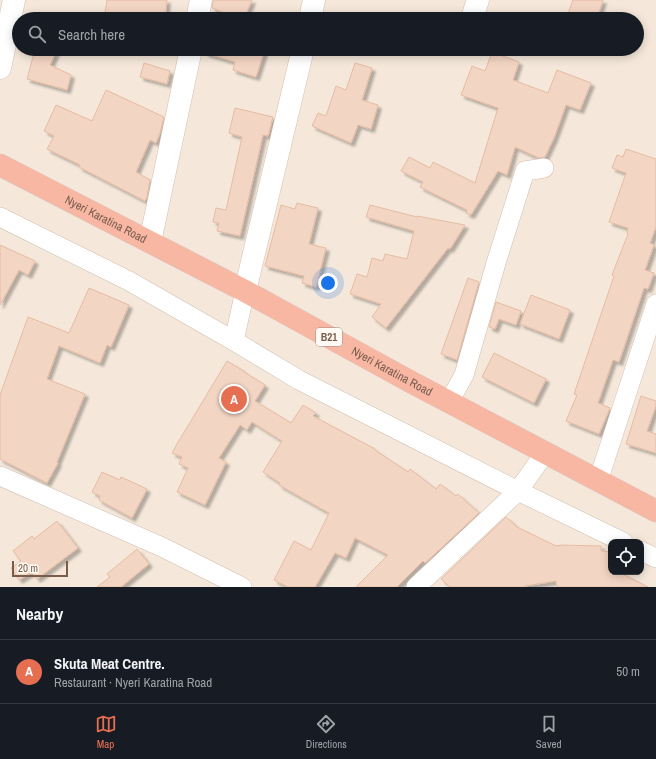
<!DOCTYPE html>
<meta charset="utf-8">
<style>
:root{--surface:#171b24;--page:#20242c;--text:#f1f3f6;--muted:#9ea1a6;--line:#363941;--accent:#e76f51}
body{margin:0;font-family:"Archivo Narrow",sans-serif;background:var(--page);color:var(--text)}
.controls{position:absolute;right:12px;bottom:12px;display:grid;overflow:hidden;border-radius:8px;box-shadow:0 2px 10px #0003}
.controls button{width:36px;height:36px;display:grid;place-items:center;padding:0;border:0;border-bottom:1px solid var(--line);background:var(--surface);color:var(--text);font:20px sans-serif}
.scale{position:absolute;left:12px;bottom:10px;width:56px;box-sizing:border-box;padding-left:4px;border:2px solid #7a5c4d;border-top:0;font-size:11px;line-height:14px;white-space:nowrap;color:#7a5c4d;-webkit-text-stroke:3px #fffaf3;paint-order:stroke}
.you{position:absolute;left:328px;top:283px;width:14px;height:14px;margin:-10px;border:3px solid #fff;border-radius:50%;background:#1a73e8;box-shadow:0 0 0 6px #1a73e833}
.badge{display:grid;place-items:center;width:26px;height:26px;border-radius:50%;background:var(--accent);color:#fff;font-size:13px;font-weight:700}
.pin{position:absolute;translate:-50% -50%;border:2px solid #fff;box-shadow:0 1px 4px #0006}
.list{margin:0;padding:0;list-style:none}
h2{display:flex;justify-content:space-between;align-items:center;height:52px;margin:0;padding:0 16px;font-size:17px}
h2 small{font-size:13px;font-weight:400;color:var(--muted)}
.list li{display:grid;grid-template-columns:26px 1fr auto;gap:12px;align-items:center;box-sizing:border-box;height:64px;padding:0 16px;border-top:1px solid var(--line)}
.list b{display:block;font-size:15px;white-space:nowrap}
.list p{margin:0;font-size:13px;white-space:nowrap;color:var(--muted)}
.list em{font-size:13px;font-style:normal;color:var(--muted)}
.icon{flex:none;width:22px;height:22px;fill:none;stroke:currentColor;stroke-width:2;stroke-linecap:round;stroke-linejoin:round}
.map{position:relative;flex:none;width:656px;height:587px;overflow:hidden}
.search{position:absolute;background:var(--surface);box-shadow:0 2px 10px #0003;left:12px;right:12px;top:12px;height:44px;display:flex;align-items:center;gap:10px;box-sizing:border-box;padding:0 14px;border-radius:22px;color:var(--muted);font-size:15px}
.sheet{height:116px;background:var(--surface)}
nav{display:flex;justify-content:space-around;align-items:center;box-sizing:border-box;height:56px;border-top:1px solid var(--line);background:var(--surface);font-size:11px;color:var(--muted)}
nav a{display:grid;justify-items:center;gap:2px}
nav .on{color:var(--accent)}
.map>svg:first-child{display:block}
</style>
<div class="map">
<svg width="656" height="587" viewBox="0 0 656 587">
<defs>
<filter id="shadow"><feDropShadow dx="3.5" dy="3.5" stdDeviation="1" flood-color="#0004"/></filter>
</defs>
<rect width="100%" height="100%" fill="#fdf6ec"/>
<path fill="#f5e8da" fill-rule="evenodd" d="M0 0H656V587H0ZM19 19H637V49H19ZM611 542H641V572H611Z"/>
<g fill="#f3d5c3" stroke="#e6bba3" filter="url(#shadow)">
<path d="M107 0H167L165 19H104Z"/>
<path d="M213 0H252L244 19H240L212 8Z"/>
<path d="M573 0H603L597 19H566Z"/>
<path d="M35 49H46L56 52 50 65 71 75 67 90 27 79Z"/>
<path d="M205 49H265L256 77 233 70 235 62 205 53Z"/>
<path d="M492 52 519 62 513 80 548 93 557 70 591 83 580 110 566 105 554 138 545 157 539 158 515 147 507 175 498 171 471 215 466 213 467 210 420 187 423 182 401 171 409 157 430 168 433 162 475 183 498 108 461 95 472 66 485 71Z"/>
<path d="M144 63 170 71 167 84 140 77Z"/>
<path d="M355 63 372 68 362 100 378 105 371 129 358 125 351 143 312 126 318 113 326 116 336 86 346 90Z"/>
<path d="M106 90 164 117 160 133 156 143 150 140 136 172 150 180 147 197 145 201 79 167 80 165 47 149 54 136 44 131 56 105 92 121Z"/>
<path d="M235 108 273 117 268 136 263 135 240 236 217 231 219 223 213 222 216 208 226 210 242 137 229 133Z"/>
<path d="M626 149 656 159V227L650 243 654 245 645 270 654 273 648 289 644 288 619 362 613 360 598 403 610 408 599 434 566 421 577 395 574 394 614 276 612 275 628 234 627 233 628 228 609 222 626 173 612 168 617 155 623 157Z"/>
<path d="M297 203 318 208 309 244 326 248 316 287 302 283 304 276 265 266 281 205 295 209Z"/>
<path d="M370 205 417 217V216L465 225 450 249 448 248 386 328 372 317 381 304 350 294 357 274 367 277 372 258 383 261 385 254 407 259 414 231 366 217Z"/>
<path d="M0 245 35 261 28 275 19 270 0 305Z"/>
<path d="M468 278 479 282 457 360 441 354Z"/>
<path d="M89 288 129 305 111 347 107 345 100 363 59 346 47 379 85 394 57 462 58 463 47 483 0 459V395L28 317 69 333Z"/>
<path d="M531 295 570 310 559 339 520 324Z"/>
<path d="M496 302 521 311 516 325 499 319 495 329 489 327Z"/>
<path d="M494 353 546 379 534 403 482 377Z"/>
<path d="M227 361 244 371V372L265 385 255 401 291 423 303 405 316 413 313 416 375 449V450L408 472 410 469 436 489 440 484 456 496 458 494 479 513 425 563 423 561 397 587H356L388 555 355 538 346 558 335 553 315 587H288L274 580 294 541 311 550 329 513 279 485 280 483 263 472 282 441 252 422 247 430 240 425 219 458 226 462 205 505 177 492 188 468 179 464 182 457 172 453 177 444Z"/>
<path d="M641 396 656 401V406L647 431 656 434V453L626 444Z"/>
<path d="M102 472 120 480 121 477 147 489 132 518 99 500 100 496 92 492Z"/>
<path d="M506 517 517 527 556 546 561 545 601 546V551L611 552V572H619L648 587H557L556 581 525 586V587H450L441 579Z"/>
<path d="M57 521 78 548 37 579 32 572 19 580 11 568 21 561 13 551 32 536 34 539Z"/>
<path d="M137 549 149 564 121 587H97L110 577 107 574Z"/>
</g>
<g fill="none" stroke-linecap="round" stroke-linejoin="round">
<g stroke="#d1beb0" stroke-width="20">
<g id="street">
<path d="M0 217 129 281 234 341 299 380 518 491 623 542"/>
<path d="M234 341 245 291"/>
<path d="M449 402 464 375 496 263 525 171 544 168"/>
<path d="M0 476 162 547 242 587"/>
<path d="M598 481 656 304"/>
<path d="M641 551 656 558"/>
<path d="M416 587 518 491 545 453"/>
</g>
</g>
<g stroke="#d6c0b0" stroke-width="23">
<g id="secondary">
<path d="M474 12 478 0"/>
<path d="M197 19 201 0"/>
<path d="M310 19 314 0"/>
<path d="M0 68 14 0"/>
<path d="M150 242 191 49"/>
<path d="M245 291 303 49"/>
</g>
</g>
<g stroke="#dad1cd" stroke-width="23">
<g id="highway">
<path id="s1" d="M0 165 245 291 411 382 656 511"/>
</g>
</g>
<use href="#street" stroke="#fff" stroke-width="19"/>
<use href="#secondary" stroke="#fff" stroke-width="22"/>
<use href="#highway" stroke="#f7b7a3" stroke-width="22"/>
</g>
<g text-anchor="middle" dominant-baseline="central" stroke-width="3" stroke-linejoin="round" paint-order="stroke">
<rect fill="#fffaf3" stroke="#a28b7f" stroke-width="1" x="316" y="328" width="26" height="18" rx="3"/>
<g font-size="11" font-weight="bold" fill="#7a5c4d">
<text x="329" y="337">B21</text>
</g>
<g font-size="12" fill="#7a5c4d" stroke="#fffaf3">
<text stroke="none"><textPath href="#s1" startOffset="119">Nyeri Karatina Road</textPath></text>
<text stroke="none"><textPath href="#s1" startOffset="443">Nyeri Karatina Road</textPath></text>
</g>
</g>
</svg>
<div class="controls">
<button><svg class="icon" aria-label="locate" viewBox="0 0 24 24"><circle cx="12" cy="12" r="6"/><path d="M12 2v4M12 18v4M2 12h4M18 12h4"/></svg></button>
</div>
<div class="scale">20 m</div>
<div class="you"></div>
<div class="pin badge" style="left:234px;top:399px">A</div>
<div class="search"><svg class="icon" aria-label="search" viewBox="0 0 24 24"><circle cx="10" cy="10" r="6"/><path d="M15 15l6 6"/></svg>Search here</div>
</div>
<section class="sheet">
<h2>Nearby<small></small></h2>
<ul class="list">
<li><span class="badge">A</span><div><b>Skuta Meat Centre.</b><p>Restaurant · Nyeri Karatina Road</p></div><em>50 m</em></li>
</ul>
</section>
<nav>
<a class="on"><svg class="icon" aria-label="map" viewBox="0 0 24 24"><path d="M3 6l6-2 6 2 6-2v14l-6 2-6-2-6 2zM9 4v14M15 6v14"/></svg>Map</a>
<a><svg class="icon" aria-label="directions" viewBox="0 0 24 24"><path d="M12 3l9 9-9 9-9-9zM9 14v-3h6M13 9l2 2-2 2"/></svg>Directions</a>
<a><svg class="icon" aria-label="saved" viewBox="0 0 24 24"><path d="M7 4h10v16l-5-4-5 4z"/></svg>Saved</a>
</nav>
